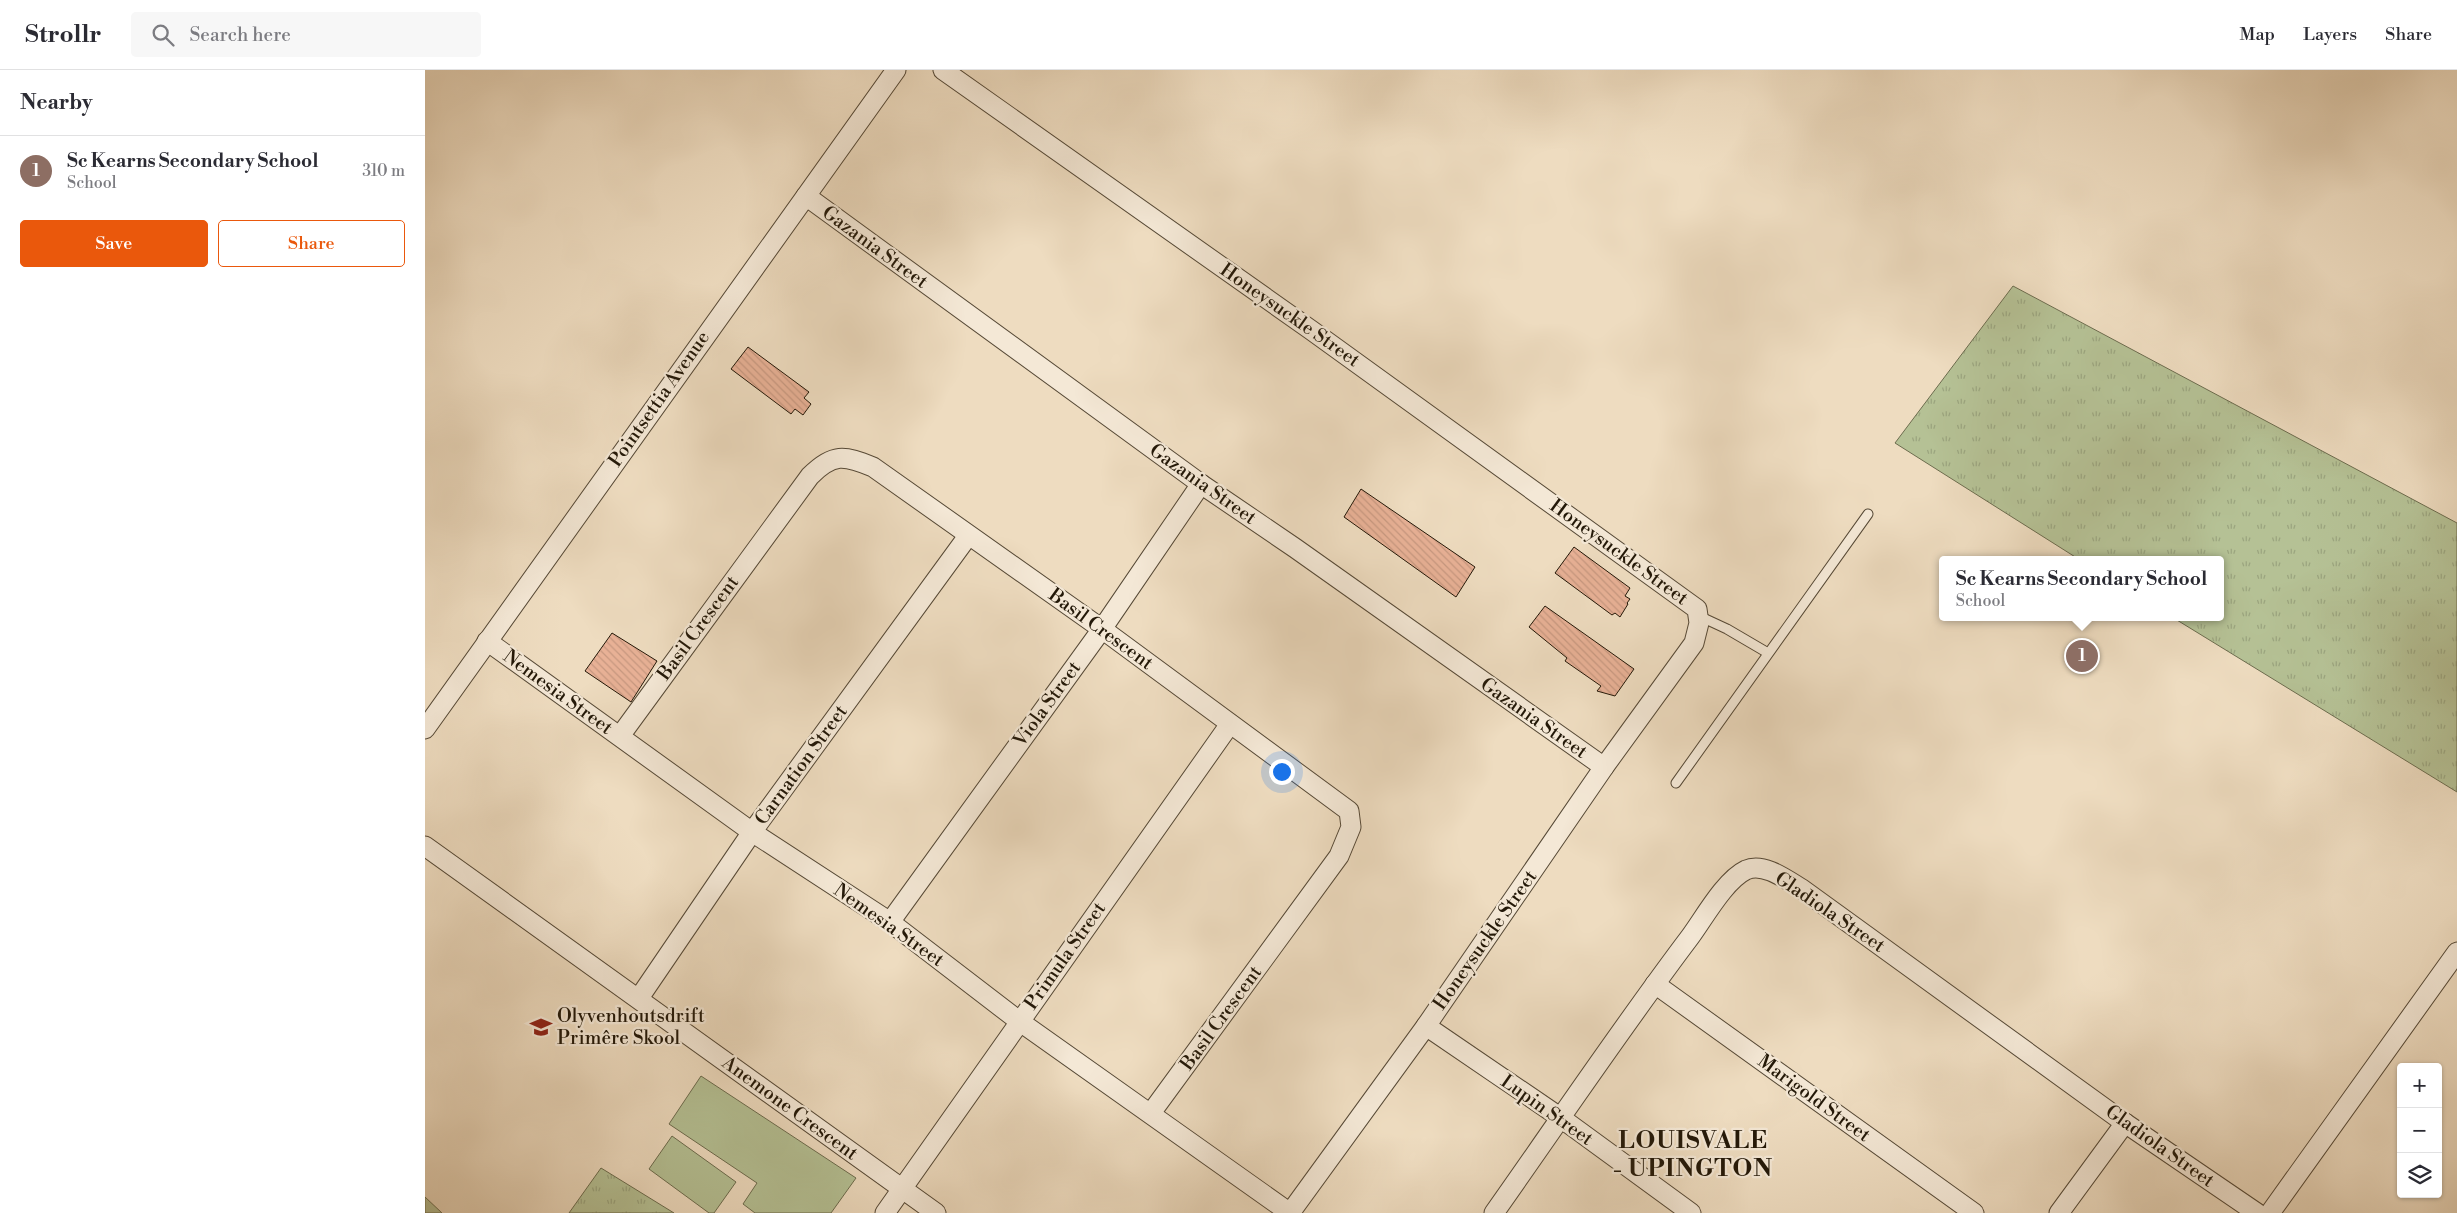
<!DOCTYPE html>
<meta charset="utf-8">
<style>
:root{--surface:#fff;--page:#f7f7f7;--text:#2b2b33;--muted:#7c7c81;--line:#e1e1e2;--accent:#ea580c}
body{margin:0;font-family:"Libre Bodoni",serif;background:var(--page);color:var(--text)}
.controls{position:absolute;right:15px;bottom:15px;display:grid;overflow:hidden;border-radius:5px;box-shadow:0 1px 4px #0004}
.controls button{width:45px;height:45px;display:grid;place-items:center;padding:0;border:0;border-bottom:1px solid var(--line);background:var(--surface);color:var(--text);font:25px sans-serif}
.you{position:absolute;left:856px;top:701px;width:18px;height:18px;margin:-12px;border:4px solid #fff;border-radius:50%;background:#1a73e8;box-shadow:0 0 0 8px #1a73e833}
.badge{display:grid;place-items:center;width:32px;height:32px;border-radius:50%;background:var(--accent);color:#fff;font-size:16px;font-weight:700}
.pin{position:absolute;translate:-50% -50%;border:2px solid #fff;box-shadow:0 1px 5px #0006}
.popup{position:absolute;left:1514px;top:486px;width:285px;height:65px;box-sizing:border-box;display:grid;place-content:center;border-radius:5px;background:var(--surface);filter:drop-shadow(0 1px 4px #0005);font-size:16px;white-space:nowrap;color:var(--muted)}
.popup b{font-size:19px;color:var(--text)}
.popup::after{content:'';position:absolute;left:50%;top:100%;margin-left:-10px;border:10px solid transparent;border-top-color:var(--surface)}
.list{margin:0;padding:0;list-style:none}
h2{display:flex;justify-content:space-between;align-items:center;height:65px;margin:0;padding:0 20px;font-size:21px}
h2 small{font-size:16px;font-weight:400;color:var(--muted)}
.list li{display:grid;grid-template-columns:32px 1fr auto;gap:15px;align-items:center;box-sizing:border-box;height:70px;padding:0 20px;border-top:1px solid var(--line)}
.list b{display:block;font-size:19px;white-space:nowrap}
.list p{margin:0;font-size:16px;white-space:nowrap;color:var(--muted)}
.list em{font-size:16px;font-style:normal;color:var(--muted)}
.actions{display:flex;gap:10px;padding:15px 20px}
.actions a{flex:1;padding:11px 0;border:1px solid var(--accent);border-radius:5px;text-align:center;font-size:18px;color:var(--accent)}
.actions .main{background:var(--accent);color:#fff}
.icon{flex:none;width:28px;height:28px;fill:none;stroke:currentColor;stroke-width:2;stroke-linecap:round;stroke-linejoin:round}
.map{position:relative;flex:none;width:2032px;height:1143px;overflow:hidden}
header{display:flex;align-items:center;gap:30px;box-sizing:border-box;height:70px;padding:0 25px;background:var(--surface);border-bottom:1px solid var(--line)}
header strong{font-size:24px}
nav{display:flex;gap:28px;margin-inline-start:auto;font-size:18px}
.search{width:350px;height:45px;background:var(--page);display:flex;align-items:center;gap:12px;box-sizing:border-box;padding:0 18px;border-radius:5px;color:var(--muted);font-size:19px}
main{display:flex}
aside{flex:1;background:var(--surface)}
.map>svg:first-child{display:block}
</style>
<header>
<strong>Strollr</strong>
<div class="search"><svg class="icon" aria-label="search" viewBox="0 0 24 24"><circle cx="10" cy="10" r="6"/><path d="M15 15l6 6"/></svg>Search here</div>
<nav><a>Map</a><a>Layers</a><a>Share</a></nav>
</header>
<main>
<aside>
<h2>Nearby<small></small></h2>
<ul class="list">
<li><span class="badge" style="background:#8d6e63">1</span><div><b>Sc Kearns Secondary School</b><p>School</p></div><em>310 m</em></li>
</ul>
<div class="actions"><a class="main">Save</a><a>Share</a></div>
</aside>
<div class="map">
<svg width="2032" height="1143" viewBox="0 0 2032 1143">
<defs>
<pattern id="park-tufts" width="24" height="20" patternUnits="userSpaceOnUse" patternTransform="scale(1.25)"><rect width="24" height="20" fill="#b5c195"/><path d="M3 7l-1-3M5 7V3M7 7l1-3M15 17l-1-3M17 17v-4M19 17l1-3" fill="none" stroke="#9ba57f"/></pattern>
<pattern id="building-back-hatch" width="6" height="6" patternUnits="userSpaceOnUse" patternTransform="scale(1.25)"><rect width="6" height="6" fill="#e8b196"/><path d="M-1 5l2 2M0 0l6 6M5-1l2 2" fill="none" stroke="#c79880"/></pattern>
</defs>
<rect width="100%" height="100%" fill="#eedcc0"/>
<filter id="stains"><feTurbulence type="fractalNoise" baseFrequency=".004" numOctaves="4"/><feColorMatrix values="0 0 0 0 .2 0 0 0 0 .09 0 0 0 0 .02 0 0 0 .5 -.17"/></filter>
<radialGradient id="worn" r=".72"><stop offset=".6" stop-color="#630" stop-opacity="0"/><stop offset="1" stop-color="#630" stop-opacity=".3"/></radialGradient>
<g fill="url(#park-tufts)" stroke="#6c6c4e">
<path d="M1588 216 2032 453V722L1747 547H1796V490H1655L1470 373Z"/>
<path d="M176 1098 249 1143H144Z"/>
</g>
<g fill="#b5c195" stroke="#6c6c4e">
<path d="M276 1006 431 1108 406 1143H330L318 1134 332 1113 244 1054Z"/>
<path d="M247 1066 311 1112 289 1143H284L224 1099Z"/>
<path d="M0 1127 17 1143H0Z"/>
</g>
<g fill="url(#building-back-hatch)" stroke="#231808">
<path d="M323 277 384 322 379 328 386 334 378 345 370 339 366 344 306 299Z"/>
<path d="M936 419 1050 497 1031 527 919 447Z"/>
<path d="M1149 477 1205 518 1200 526 1205 529 1202 533 1203 534 1195 547 1190 543 1187 545 1130 503Z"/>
<path d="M1120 536 1209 599 1190 626 1172 621 1176 616 1140 591 1142 588 1104 557Z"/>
<path d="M187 563 232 591 206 632 160 601Z"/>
</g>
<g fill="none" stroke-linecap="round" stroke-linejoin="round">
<g stroke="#564936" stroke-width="11">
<g id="service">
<path d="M1274 546 1302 559 1343 583"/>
<path d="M1251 713 1443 444"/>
</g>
</g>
<g stroke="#564936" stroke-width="21">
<g id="minor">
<path d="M518 0 886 260 1272 539 1274 553 1269 573 1179 697 1001 956 865 1143"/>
<path d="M381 126 776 414 870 478 1179 697"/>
<path d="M62 571 327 762 465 852 594 951 865 1143"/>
<path d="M0 659 471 0"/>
<path d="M195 666 385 406C408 383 419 385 448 397L677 559 924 741 926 757 914 786 726 1043"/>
<path d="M0 776 511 1143"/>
<path d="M465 852 677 559 776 414"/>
<path d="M1230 914 1549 1143"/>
<path d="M214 928 327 762 543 466"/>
<path d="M1001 956 1136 1048 1266 1143"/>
<path d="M460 1143 805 654"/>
<path d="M1069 1143C1134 1051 1197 957 1265 867 1279 848 1300 810 1321 800 1339 792 1362 810 1377 819L1700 1053 1832 1143"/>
<path d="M1634 1143 1700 1053"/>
<path d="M1845 1143 2032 882"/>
</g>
</g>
<use href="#service" stroke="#f4e8d6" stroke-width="9"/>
<use href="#minor" stroke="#f4e8d6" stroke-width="19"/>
</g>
<defs>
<g id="school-bare" transform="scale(1.725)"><path d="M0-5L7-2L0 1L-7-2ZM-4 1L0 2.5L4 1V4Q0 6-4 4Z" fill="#8f2418" stroke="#f4e8d6" stroke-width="2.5" paint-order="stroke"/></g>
</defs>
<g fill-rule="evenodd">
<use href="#school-bare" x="116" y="957"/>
</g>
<g text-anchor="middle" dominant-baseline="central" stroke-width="4.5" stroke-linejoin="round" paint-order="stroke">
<g font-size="19" fill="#231808" stroke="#f4e8d6">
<text transform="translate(450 177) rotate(36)">Gazania Street</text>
<text transform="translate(865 245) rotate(35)">Honeysuckle Street</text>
<text transform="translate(234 329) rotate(-55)">Pointsettia Avenue</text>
<text transform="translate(778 414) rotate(35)">Gazania Street</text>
<text transform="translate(1194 482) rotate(36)">Honeysuckle Street</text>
<text transform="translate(273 558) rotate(-54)">Basil Crescent</text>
<text transform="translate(676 559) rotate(36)">Basil Crescent</text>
<text transform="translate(133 622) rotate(36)">Nemesia Street</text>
<text transform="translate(622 634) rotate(-54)">Viola Street</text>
<text transform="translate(1109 648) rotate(35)">Gazania Street</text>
<text transform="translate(376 695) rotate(-54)">Carnation Street</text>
<text transform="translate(1405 842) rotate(34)">Gladiola Street</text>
<text transform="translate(464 855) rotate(35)">Nemesia Street</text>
<text transform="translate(1060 870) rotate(-55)">Honeysuckle Street</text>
<text transform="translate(640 886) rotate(-55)">Primula Street</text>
<text transform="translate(796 948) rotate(-54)">Basil Crescent</text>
<text transform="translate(1389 1028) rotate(36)">Marigold Street</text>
<text transform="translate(365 1038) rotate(36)">Anemone Crescent</text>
<text transform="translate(1122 1040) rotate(35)">Lupin Street</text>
<text transform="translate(1735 1076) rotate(35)">Gladiola Street</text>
</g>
<g font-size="19" fill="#231808" stroke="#f4e8d6" text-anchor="start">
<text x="132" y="946">Olyvenhoutsdrift<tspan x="132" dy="22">Primêre Skool</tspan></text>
</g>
<g font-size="24" font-weight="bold" letter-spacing="1" fill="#231808" stroke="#f4e8d6">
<text x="1268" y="1071">LOUISVALE<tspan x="1268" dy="28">- UPINGTON</tspan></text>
</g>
</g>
<rect width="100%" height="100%" filter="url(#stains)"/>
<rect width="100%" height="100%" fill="url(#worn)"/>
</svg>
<div class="controls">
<button>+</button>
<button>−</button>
<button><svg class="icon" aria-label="layers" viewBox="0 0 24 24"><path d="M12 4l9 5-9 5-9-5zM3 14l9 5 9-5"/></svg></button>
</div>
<div class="you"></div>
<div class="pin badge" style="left:1657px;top:586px;background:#8d6e63">1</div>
<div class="popup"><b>Sc Kearns Secondary School</b>School</div>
</div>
</main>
